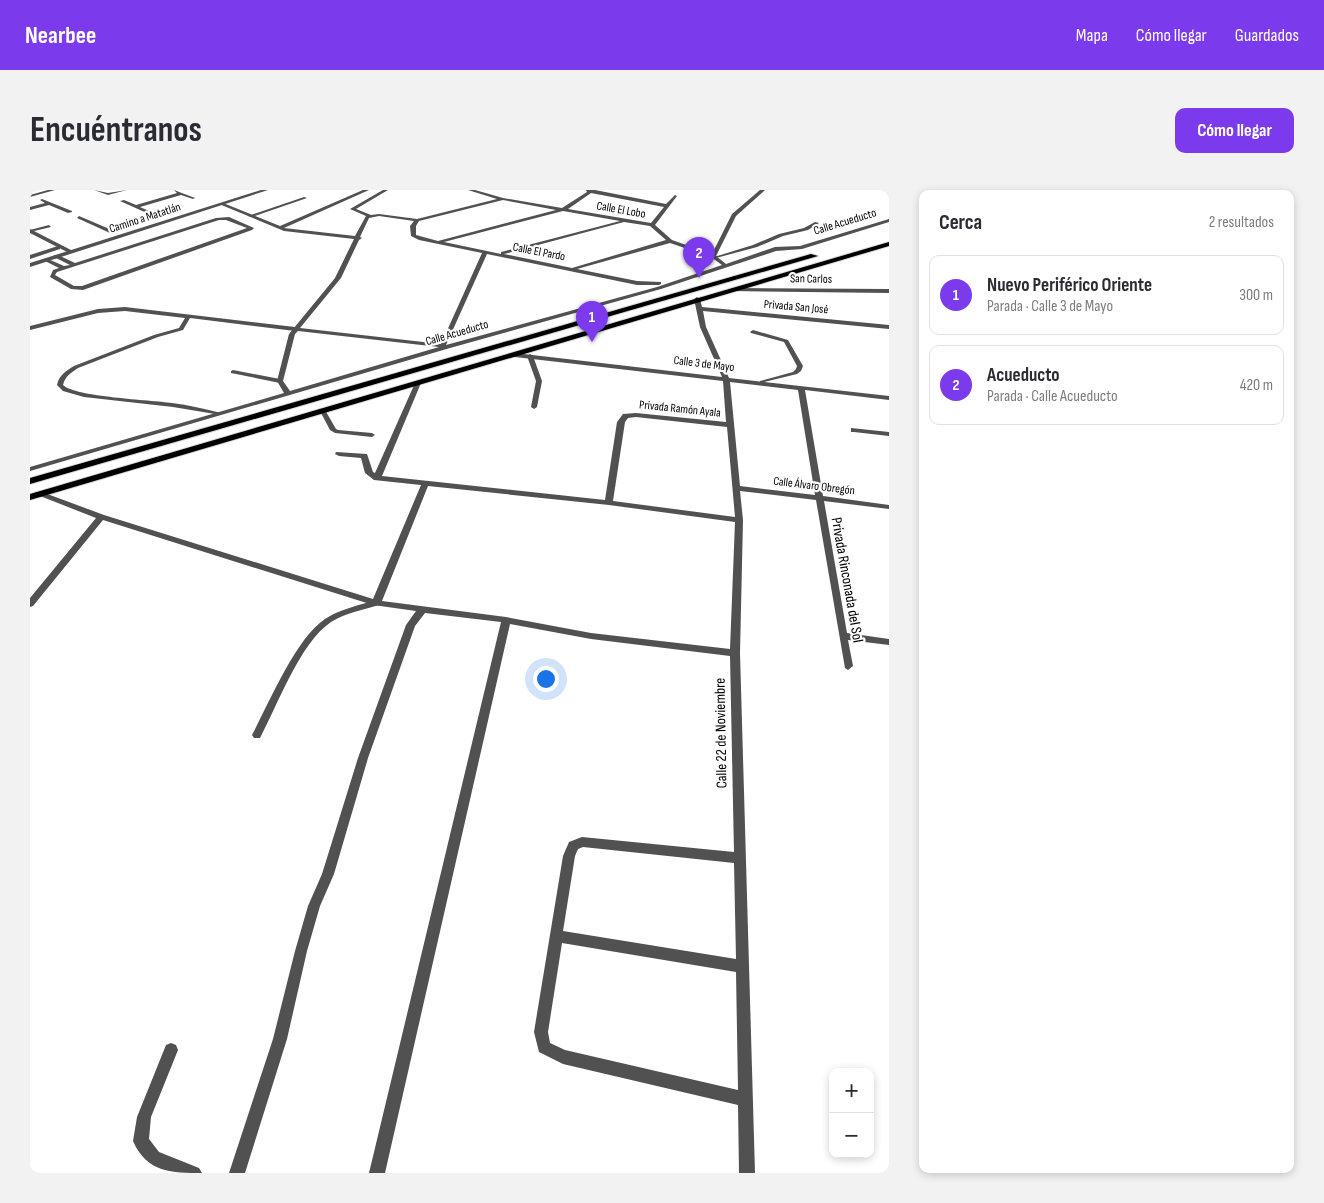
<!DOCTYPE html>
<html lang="es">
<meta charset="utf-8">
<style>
:root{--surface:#fff;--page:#f2f2f3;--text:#2b2b33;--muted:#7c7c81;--line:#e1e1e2;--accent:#7c3aed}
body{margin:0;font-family:"Sofia Sans Condensed",sans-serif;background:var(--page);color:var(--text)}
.controls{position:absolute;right:15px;bottom:15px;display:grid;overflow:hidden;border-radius:10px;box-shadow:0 2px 8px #0003}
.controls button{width:45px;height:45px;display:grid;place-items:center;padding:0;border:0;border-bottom:1px solid var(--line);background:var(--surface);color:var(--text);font:25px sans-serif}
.you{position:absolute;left:515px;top:488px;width:18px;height:18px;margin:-12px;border:4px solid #fff;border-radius:50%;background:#1a73e8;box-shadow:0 0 0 8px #1a73e833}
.badge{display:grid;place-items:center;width:32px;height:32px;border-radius:50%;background:var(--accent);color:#fff;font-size:16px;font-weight:700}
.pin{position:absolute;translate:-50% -41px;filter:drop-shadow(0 1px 2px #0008)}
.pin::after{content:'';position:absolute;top:26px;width:18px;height:15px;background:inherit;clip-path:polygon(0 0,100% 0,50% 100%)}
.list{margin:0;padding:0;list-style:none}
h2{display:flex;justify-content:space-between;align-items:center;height:65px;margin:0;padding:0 20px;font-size:21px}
h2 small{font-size:16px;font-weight:400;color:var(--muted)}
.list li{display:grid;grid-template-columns:32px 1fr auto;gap:15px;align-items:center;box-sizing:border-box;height:80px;margin:0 10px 10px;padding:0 10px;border:1px solid var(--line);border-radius:10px}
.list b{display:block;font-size:19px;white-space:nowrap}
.list p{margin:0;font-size:16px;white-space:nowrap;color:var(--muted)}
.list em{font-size:16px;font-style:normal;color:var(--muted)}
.map{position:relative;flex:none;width:859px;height:983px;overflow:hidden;border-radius:10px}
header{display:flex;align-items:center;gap:30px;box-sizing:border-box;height:70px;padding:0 25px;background:var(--accent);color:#fff}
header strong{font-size:24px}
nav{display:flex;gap:28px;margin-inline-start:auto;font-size:18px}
.intro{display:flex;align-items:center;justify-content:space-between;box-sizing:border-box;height:120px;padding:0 30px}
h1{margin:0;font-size:35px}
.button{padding:12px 22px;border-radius:10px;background:var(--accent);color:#fff;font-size:18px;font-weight:700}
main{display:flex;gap:30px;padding:0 30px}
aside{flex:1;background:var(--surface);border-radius:10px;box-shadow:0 2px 8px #0003}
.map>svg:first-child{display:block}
</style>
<header>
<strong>Nearbee</strong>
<nav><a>Mapa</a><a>Cómo llegar</a><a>Guardados</a></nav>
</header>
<div class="intro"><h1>Encuéntranos</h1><a class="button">Cómo llegar</a></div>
<main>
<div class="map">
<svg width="859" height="983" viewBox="0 0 859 983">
<rect width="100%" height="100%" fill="#fff"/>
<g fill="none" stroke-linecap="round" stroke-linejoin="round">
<g stroke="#dbdbdb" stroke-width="2">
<g id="trunk">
<path d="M859 52V56L0 310V304Z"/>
<path d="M781 64 788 66 0 294V288Z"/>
</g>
</g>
<g fill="#515151" fill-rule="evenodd">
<path d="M274 7 277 8 222 27 218 26Z"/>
<path d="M785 32 789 33 778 40 753 46 727 57 686 68 684 67 723 55 749 44 774 38Z"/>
<path d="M19 35 21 37 0 42V40Z"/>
<path d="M95 117 265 137 268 139 265 141 160 128 153 140 128 147 48 178C41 183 35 186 33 195 45 207 121 210 142 213 158 215 175 219 191 223V225L143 217 54 207 33 201 27 195C29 185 36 181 44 176L124 145 149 138 155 128 95 121 68 123 0 140V136L68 119Z"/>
<path d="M723 140 758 150 773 176 771 181 767 184 730 193V191L763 182 766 179 767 176 754 152 721 143 720 142Z"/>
<path d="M500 164 503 166 512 191 507 217 504 219 501 217 506 191 497 166Z"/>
<path d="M203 180 250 189 253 191 250 193 201 183V181Z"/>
<path d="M291 220H295L306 239 308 240 342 243 345 245 342 247 305 243 300 240 290 221Z"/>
<path d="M346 410 350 413 349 415C333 420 315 423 301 432 270 453 248 514 230 548H224L222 545C239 513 266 448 295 429 310 419 330 415 346 410Z"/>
</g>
<g fill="#515151" fill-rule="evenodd">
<path d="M18 0H25L0 7V5Z"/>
<path d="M64 0 78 3 97 0 78 5Z"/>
<path d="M144 0 165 8 163 9 151 5 110 17 130 26 128 28 90 11 94 10 106 15 147 3Z"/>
<path d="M333 0H339L254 38 325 46 336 26 320 19 353 0H358L326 19 341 25 349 24 387 29 467 9 438 0H445L473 8 532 18 557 2 556 0H565L636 14 645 5 647 6 625 35 642 50 682 64 702 24 730 0H735L706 26 686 66 696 74 745 57 770 56 859 29V32L772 59 746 61 631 99 420 158 0 281V277L254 203 247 191 259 144 305 88 324 49 254 41 189 14 193 13 250 36ZM561 3 634 17 621 33 538 19ZM473 10 526 20 408 51 386 45V36L389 31ZM533 21 590 31 471 62V64L414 52ZM349 26 384 31 380 36 381 46 389 50 452 63 411 154 270 138 311 88 329 50 332 48 330 47 339 28ZM594 32 620 36 636 50 542 78 474 64ZM640 53 681 67 692 75 627 97 416 155 457 64 607 95H629L631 94V92L607 91 547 79ZM268 141 409 157 260 201 253 191 265 144Z"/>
<path d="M12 9 42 21V22L38 23 19 15 0 20V17L15 13 10 10Z"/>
<path d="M49 26 84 41 85 42 80 43 47 28Z"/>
<path d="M199 27 224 38 222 40 53 100 41 99 20 87 23 80 29 78 13 70 18 69 34 76 40 75 24 67V65H28L45 73 186 28ZM189 30H196L217 38 52 96H44L25 85 27 82Z"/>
<path d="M0 39 43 61 44 62 39 63 0 43Z"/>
<path d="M703 98 859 99V103L701 101V99Z"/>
<path d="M667 107 670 109 672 117 859 135V139L673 121 676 137 699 188 859 206V210L775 200 793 306 859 315V319L794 311 817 443 859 449V455L818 450 823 476 818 480 815 478 786 310 710 301 713 330 710 463 725 983H709L708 915 533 874 509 862 504 842 533 666 539 652 552 647 704 662 700 466 561 449 480 434 355 983H339L471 432 395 423 385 436 338 568 304 684 290 716 277 761 257 849 215 983H199L243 849 265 761 278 716 292 684 328 568 376 435 386 421 343 415 73 330 3 416 0 417V408L66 328 5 304 6 302H12L74 325 343 409 391 295 344 290 335 283 331 268 309 266 305 264 306 262 337 264 343 282 345 283 385 193 388 191 391 193 352 286 575 310 587 232 593 224 606 223 696 232 693 191 485 167 482 165 485 163 692 187 670 137 664 109ZM700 192 768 200 785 305 710 296ZM606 227 697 237 705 327 583 311 595 232 598 228ZM398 296 579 315 705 332 700 459 561 443 476 427 352 411ZM553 657 704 673 706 769 533 741 545 666 548 659ZM532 753 706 782 708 900 535 860 520 853 518 842Z"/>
<path d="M821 238 859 242V246L824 242H821Z"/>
<path d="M141 853 146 855 148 860 121 927 119 949 129 962 169 978 172 983C142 983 117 983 103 951L107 927 136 855Z"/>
</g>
<g fill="#515151" fill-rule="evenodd">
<path d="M231 0H238L0 77V73Z"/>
<path d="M28 56 30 57V59L0 69V65Z"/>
</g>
<use href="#trunk" fill="#000" fill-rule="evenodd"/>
</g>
<g text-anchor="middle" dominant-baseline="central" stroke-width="4.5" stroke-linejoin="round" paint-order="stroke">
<g font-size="12" fill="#000" stroke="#fff">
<text transform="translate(591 20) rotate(10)">Calle El Lobo</text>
<text transform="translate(115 28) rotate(-18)">Camino a Matatlán</text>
<text transform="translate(815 32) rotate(-17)">Calle Acueducto</text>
<text transform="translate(509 62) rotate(11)">Calle El Pardo</text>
<text transform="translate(781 89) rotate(1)">San Carlos</text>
<text transform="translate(766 117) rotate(5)">Privada San José</text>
<text transform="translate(427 143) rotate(-16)">Calle Acueducto</text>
<text transform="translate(674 174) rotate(7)">Calle 3 de Mayo</text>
<text transform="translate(650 219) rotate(6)">Privada Ramón Ayala</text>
<text transform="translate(784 296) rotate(7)">Calle Álvaro Obregón</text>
</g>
<g font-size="15" fill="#000" stroke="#fff">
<text transform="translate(817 390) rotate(80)">Privada Rinconada del Sol</text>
<text transform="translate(691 543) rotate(-91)">Calle 22 de Noviembre</text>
</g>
</g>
</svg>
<div class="controls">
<button>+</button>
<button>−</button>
</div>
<div class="you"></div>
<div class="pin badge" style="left:562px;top:152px">1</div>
<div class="pin badge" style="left:669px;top:88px">2</div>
</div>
<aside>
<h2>Cerca<small>2 resultados</small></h2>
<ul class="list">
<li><span class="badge">1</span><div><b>Nuevo Periférico Oriente</b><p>Parada · Calle 3 de Mayo</p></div><em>300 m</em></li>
<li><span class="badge">2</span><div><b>Acueducto</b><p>Parada · Calle Acueducto</p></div><em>420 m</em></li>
</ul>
</aside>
</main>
